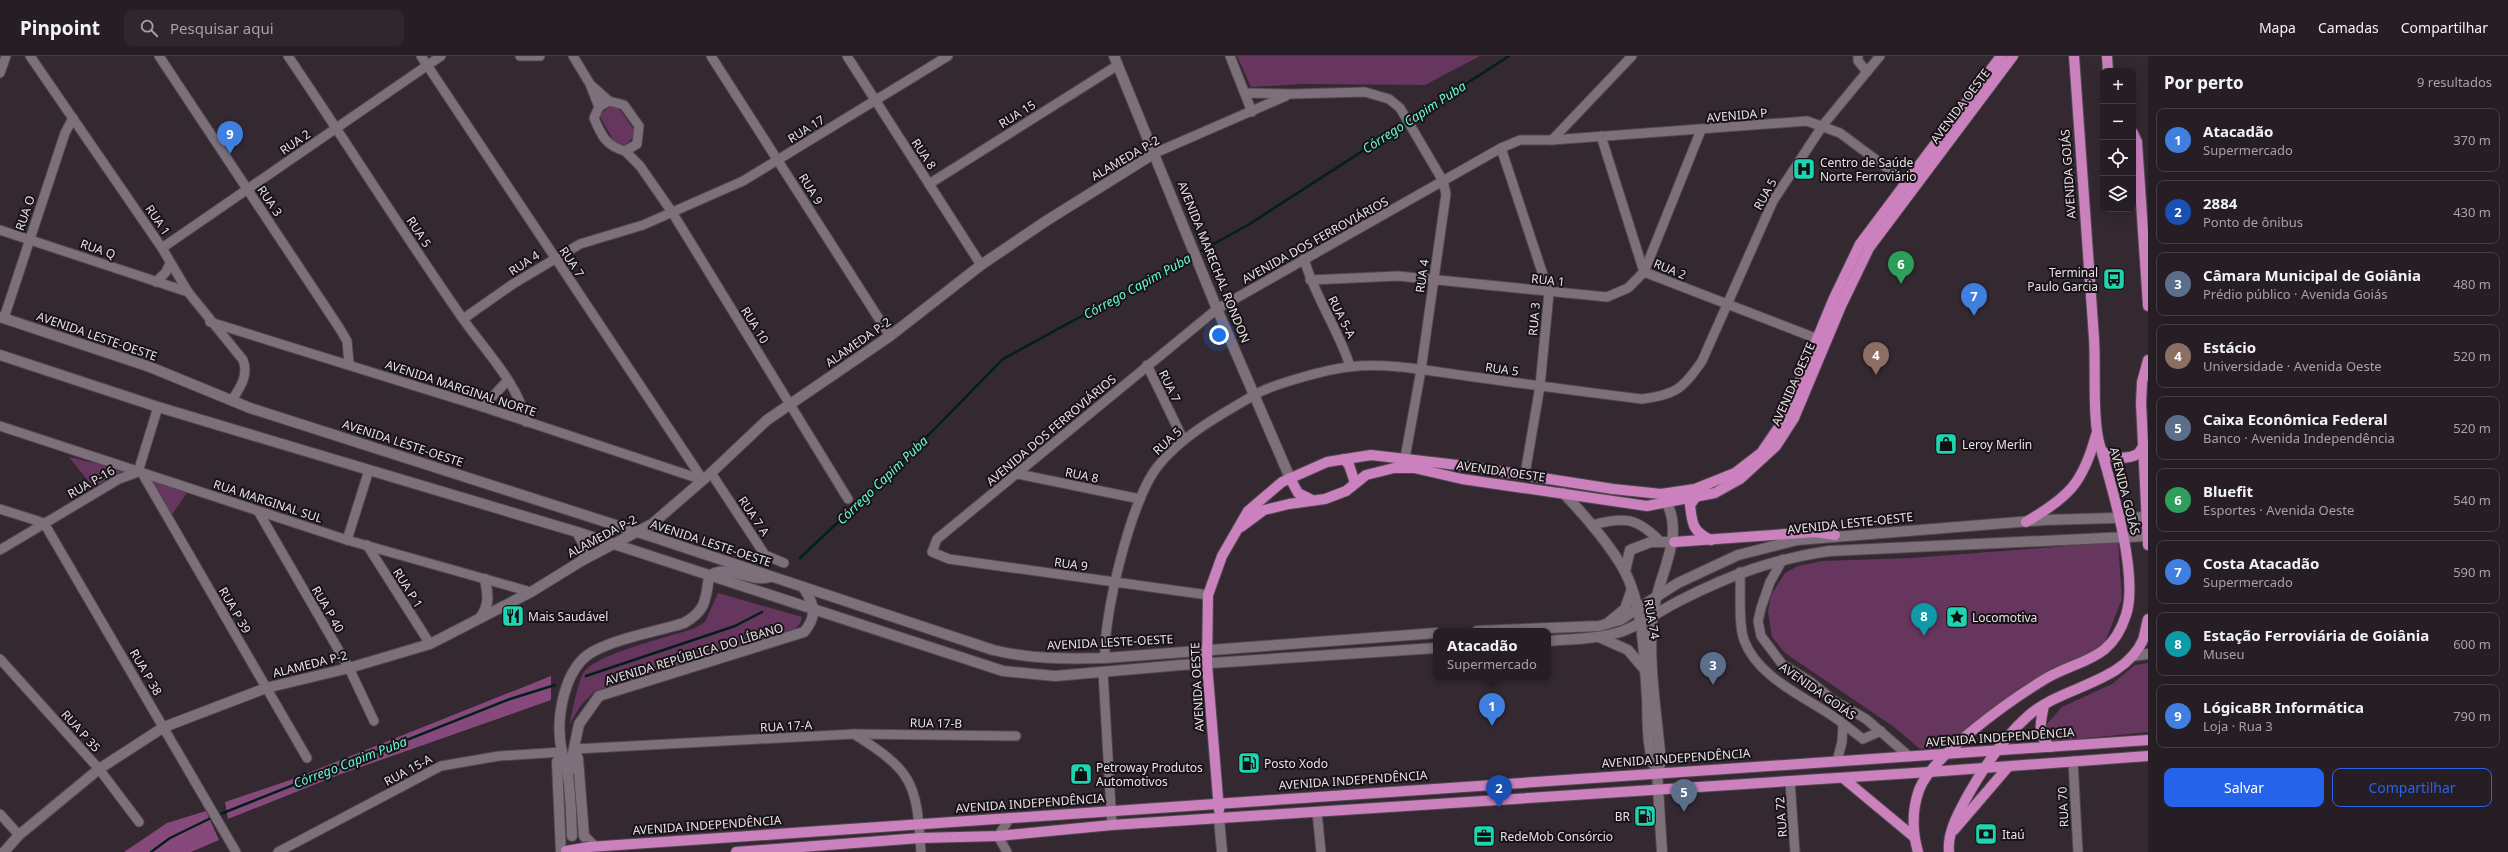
<!DOCTYPE html>
<html lang="pt">
<meta charset="utf-8">
<style>
:root{--surface:#271e25;--page:#2f272d;--text:#f1f3f6;--muted:#a4a2a7;--line:#433c42;--accent:#2563eb}
body{margin:0;font-family:"Noto Sans",sans-serif;background:var(--page);color:var(--text)}
.controls{position:absolute;right:12px;top:12px;display:grid;overflow:hidden;border-radius:8px;box-shadow:0 4px 16px #0002}
.controls button{width:36px;height:36px;display:grid;place-items:center;padding:0;border:0;border-bottom:1px solid var(--line);background:var(--surface);color:var(--text);font:20px sans-serif}
.you{position:absolute;left:1219px;top:279px;width:14px;height:14px;margin:-10px;border:3px solid #fff;border-radius:50%;background:#1a73e8;box-shadow:0 0 0 6px #1a73e833}
.badge{display:grid;place-items:center;width:26px;height:26px;border-radius:50%;background:var(--accent);color:#fff;font-size:13px;font-weight:700}
.pin{position:absolute;translate:-50% -33px;filter:drop-shadow(0 1px 2px #0008)}
.pin::after{content:'';position:absolute;top:21px;width:14px;height:12px;background:inherit;clip-path:polygon(0 0,100% 0,50% 100%)}
.popup{position:absolute;left:1433px;top:572px;width:118px;height:52px;box-sizing:border-box;display:grid;place-content:center;border-radius:8px;background:var(--surface);filter:drop-shadow(0 1px 3px #0005);font-size:13px;white-space:nowrap;color:var(--muted)}
.popup b{font-size:15px;color:var(--text)}
.popup::after{content:'';position:absolute;left:50%;top:100%;margin-left:-8px;border:8px solid transparent;border-top-color:var(--surface)}
.list{margin:0;padding:0;list-style:none}
h2{display:flex;justify-content:space-between;align-items:center;height:52px;margin:0;padding:0 16px;font-size:17px}
h2 small{font-size:13px;font-weight:400;color:var(--muted)}
.list li{display:grid;grid-template-columns:26px 1fr auto;gap:12px;align-items:center;box-sizing:border-box;height:64px;margin:0 8px 8px;padding:0 8px;border:1px solid var(--line);border-radius:8px}
.list b{display:block;font-size:15px;white-space:nowrap}
.list p{margin:0;font-size:13px;white-space:nowrap;color:var(--muted)}
.list em{font-size:13px;font-style:normal;color:var(--muted)}
.actions{display:flex;gap:8px;padding:12px 16px}
.actions a{flex:1;padding:9px 0;border:1px solid var(--accent);border-radius:8px;text-align:center;font-size:14px;color:var(--accent)}
.actions .main{background:var(--accent);color:#fff}
.icon{flex:none;width:22px;height:22px;fill:none;stroke:currentColor;stroke-width:2;stroke-linecap:round;stroke-linejoin:round}
.map{position:relative;flex:none;width:2148px;height:796px;overflow:hidden}
header{display:flex;align-items:center;gap:24px;box-sizing:border-box;height:56px;padding:0 20px;background:var(--surface);border-bottom:1px solid var(--line)}
header strong{font-size:19px}
nav{display:flex;gap:22px;margin-inline-start:auto;font-size:14px}
.search{width:280px;height:36px;background:var(--page);display:flex;align-items:center;gap:10px;box-sizing:border-box;padding:0 14px;border-radius:8px;color:var(--muted);font-size:15px}
main{display:flex}
aside{flex:1;background:var(--surface)}
.map>svg:first-child{display:block}
</style>
<header>
<strong>Pinpoint</strong>
<div class="search"><svg class="icon" aria-label="search" viewBox="0 0 24 24"><circle cx="10" cy="10" r="6"/><path d="M15 15l6 6"/></svg>Pesquisar aqui</div>
<nav><a>Mapa</a><a>Camadas</a><a>Compartilhar</a></nav>
</header>
<main>
<div class="map">
<svg width="2148" height="796" viewBox="0 0 2148 796">
<rect width="100%" height="100%" fill="#342831"/>
<g fill="#66365e">
<path d="M1237 0H1480L1425 29 1303 28 1251 31Z"/>
<path d="M615 47 637 78 622 92 615 87 599 59Z"/>
<path d="M69 401 125 414 93 431Z"/>
<path d="M148 423 187 437 171 460Z"/>
<path d="M2118 486 2122 543 2105 586 2086 600 2053 612 2018 633 1953 691 1920 693 1894 671 1785 597 1772 581 1768 556 1771 539 1785 517 1798 510 1822 505 1911 502Z"/>
<path d="M718 537 802 561 800 568 792 575 595 635 581 649 569 669C573 655 577 627 584 616 598 597 669 581 693 573L705 566Z"/>
<path d="M2148 607V676L2058 685 2049 683 2045 678V670L2062 651 2112 628 2135 609Z"/>
</g>
<g fill="#87497c">
<path d="M551 620V644L341 718 228 763 225 746 293 723Z"/>
<path d="M206 755 219 784 191 796H124L167 767Z"/>
</g>
<g fill="none" stroke-linecap="round" stroke-linejoin="round">
<g stroke="#002019" stroke-width="2.5">
<path d="M1410 64 1509 0"/>
<path d="M1197 197 1248 169 1406 67"/>
<path d="M800 502 905 403 1003 303 1192 200"/>
<path d="M586 620 735 570 762 556"/>
<path d="M218 759 510 643 555 629"/>
<path d="M151 796 170 782 213 761"/>
</g>
<g stroke="#51474f" stroke-width="11">
<g id="minor">
<path d="M30 0 162 192 188 236 243 304C249 319 240 332 232 344"/>
<path d="M159 0 340 273 347 285 349 308"/>
<path d="M288 0C347 87 403 177 463 263 483 292 521 331 526 366"/>
<path d="M421 0 703 424"/>
<path d="M520 0H540"/>
<path d="M573 0 590 28 599 51"/>
<path d="M711 0 890 280"/>
<path d="M847 0 981 209"/>
<path d="M1230 0 1252 56"/>
<path d="M1858 0V5L1867 16"/>
<path d="M0 17 6 0"/>
<path d="M591 29 609 45"/>
<path d="M1245 37 1291 38 1365 36 1389 43 1400 52 1443 125 1446 138 1421 314 1405 402"/>
<path d="M609 45 624 49 639 70 637 88 625 95C606 90 601 79 594 62L599 51Z"/>
<path d="M1601 80 1644 216 1818 283"/>
<path d="M1552 84 1632 0"/>
<path d="M1501 92 1549 237 1540 330 1525 418"/>
<path d="M625 95 640 110 672 156 848 443"/>
<path d="M1155 97 1286 40"/>
<path d="M929 128 1118 9"/>
<path d="M0 174 188 236"/>
<path d="M162 192 441 0"/>
<path d="M1304 203C1315 241 1338 273 1350 310"/>
<path d="M1310 224 1398 220 1607 241 1628 232 1644 216 1701 74"/>
<path d="M156 226 166 216 170 207"/>
<path d="M4 262 65 77 73 62"/>
<path d="M463 263 513 228 580 188 643 169 743 125 948 0"/>
<path d="M210 266 483 351 703 424"/>
<path d="M1147 309 1183 383"/>
<path d="M483 351 507 325"/>
<path d="M0 370 347 484 531 536"/>
<path d="M142 417 307 702"/>
<path d="M711 417 765 499 784 507"/>
<path d="M1018 418 1140 443"/>
<path d="M0 453 44 467 236 796"/>
<path d="M258 455 349 612 374 665"/>
<path d="M1592 469C1625 460 1637 462 1660 485"/>
<path d="M347 484 369 414"/>
<path d="M367 489 430 588"/>
<path d="M0 494 119 423 138 416 158 351"/>
<path d="M1783 503 1770 526 1761 552 1758 565 1761 580 1782 608 1811 626 1833 644 1866 663 1910 701"/>
<path d="M1740 516C1741 534 1738 568 1744 584 1757 620 1801 639 1831 659 1842 666 1852 675 1863 683L1881 675"/>
<path d="M1208 539 949 503 932 496 937 483 1217 253 1501 92 1520 84H1552L1807 65 1840 77 1906 126"/>
<path d="M1105 602C1103 560 1131 443 1158 410 1182 379 1222 358 1256 338 1274 328 1328 313 1349 311 1387 306 1429 315 1467 320 1525 328 1583 336 1642 343 1675 339 1683 333 1702 305L1773 145 1823 69 1880 0"/>
<path d="M0 603 99 713 139 766"/>
<path d="M1103 616 1112 769"/>
<path d="M854 678 1016 680"/>
<path d="M575 693 854 678C872 690 896 704 907 723 919 743 919 773 921 796"/>
<path d="M1837 705 1842 686 1843 668"/>
<path d="M2073 705 2078 796"/>
<path d="M1790 725 1795 796"/>
<path d="M1317 756 1321 796"/>
<path d="M0 758 19 779"/>
<path d="M278 796 441 710 499 700 562 696"/>
<path d="M1007 796 998 780 1010 762"/>
</g>
</g>
<g stroke="#51474f" stroke-width="12">
<g id="tertiary">
<path d="M1563 437C1584 458 1620 500 1630 527 1644 563 1644 603 1647 641 1648 665 1646 694 1657 716L1662 796"/>
<path d="M1625 515 1630 494 1651 486H1674"/>
<path d="M480 562C490 549 488 539 485 523"/>
<path d="M1609 566 1625 553 1632 533"/>
<path d="M1599 581 1628 594 1644 613"/>
<path d="M2132 600 2148 598"/>
<path d="M575 693 578 703 584 780 594 790"/>
<path d="M1657 716 1661 706C1657 660 1647 602 1653 558 1658 517 1689 477 1662 439"/>
<path d="M1219 762 1222 796"/>
<path d="M4 796 19 779 99 713 164 671 266 632 349 612 430 588 531 536 583 504 652 468 711 417 767 364 890 280 981 209 1046 165 1155 97"/>
<path d="M561 796 557 706 562 696"/>
</g>
</g>
<g stroke="#51474f" stroke-width="12">
<g id="secondary">
<path d="M1114 0 1217 253 1290 422"/>
<path d="M0 261 150 311 250 352 656 482 993 594C1030 603 1066 603 1105 602L1436 577"/>
<path d="M0 299 158 351 577 476 1003 615 1055 620 1181 609 1436 592"/>
<path d="M577 476 584 489 583 504"/>
<path d="M1477 575 1599 570 1620 564 1678 527 1738 499 1797 484 2044 464 2148 461"/>
<path d="M1548 585C1572 583 1597 583 1620 576 1639 570 1661 554 1679 545 1730 519 1773 503 1829 495L2148 480"/>
<path d="M569 716 579 668 599 640 804 576C818 560 814 547 803 531"/>
<path d="M572 780C571 760 571 740 568 720 567 711 564 704 562 696 555 665 563 611 594 595 621 581 655 576 684 567 706 555 706 543 709 520 728 507 749 527 770 521"/>
</g>
</g>
<g stroke="#51474f" stroke-width="12">
<g id="primary">
<path d="M2107 0 2108 15"/>
<path d="M2133 77 2137 86 2148 250"/>
<path d="M2148 304 2142 326 2141 347 2148 489"/>
<path d="M2102 395C2112 403 2126 404 2138 398L2144 389"/>
<path d="M1344 403 1349 409 1355 427"/>
<path d="M1290 422 1298 437 1312 444"/>
<path d="M1695 442 1690 449C1692 468 1693 476 1711 484"/>
<path d="M2026 466C2069 441 2083 427 2096 379"/>
<path d="M1241 471 1264 454 1289 448 1325 443 1346 435 1366 419 1394 412H1414L1462 423 1647 450 1715 437 1740 423 1776 390 1794 362 1841 250 1869 192 2013 0"/>
<path d="M1674 486 1815 476 1835 479"/>
<path d="M2044 649C2041 666 2036 678 2050 691"/>
<path d="M1843 722 1914 781"/>
<path d="M1219 754 1207 608 1208 539 1222 500 1248 455 1282 426 1327 406 1371 399 1466 410 1613 433 1661 438 1695 433 1735 417 1761 397 1783 365 1834 242 1860 188 2001 0"/>
<path d="M1954 774 2008 711"/>
<path d="M589 791 2148 684"/>
<path d="M736 796 920 782 998 780 1112 769 1929 716 2148 700"/>
<path d="M1918 796C1912 775 1912 754 1919 734 1932 699 2012 643 2045 623 2081 602 2111 606 2126 559 2139 520 2112 431 2100 390 2092 363 2096 313 2094 282 2087 188 2080 94 2074 0"/>
<path d="M1949 796C1947 776 1959 756 1968 739 1984 711 2003 682 2028 660 2061 630 2123 628 2143 584 2145 577 2146 570 2148 563"/>
</g>
</g>
<use href="#minor" stroke="#7d707a" stroke-width="9"/>
<use href="#tertiary" stroke="#7d707a" stroke-width="10"/>
<use href="#secondary" stroke="#7d707a" stroke-width="10"/>
<use href="#primary" stroke="#ca81be" stroke-width="10"/>
<g stroke="#51474f" stroke-width="12" stroke-linecap="butt">
<path id="primary-bridge" d="M566 795 589 791"/>
</g>
<use href="#primary-bridge" stroke="#ca81be" stroke-width="10"/>
</g>
<defs>
<g id="hospital-square" transform="scale(1.15)"><rect x="-9" y="-9" width="18" height="18" rx="4" fill="#1dd5b1" stroke="#181317"/><path d="M-5-5h3v3.5h4V-5h3V5h-3V1.5h-4V5h-3Z" fill="#111"/></g>
<g id="bus-square" transform="scale(1.15)"><rect x="-9" y="-9" width="18" height="18" rx="4" fill="#1dd5b1" stroke="#181317"/><path d="M-5-6H5V4H4V6H2V4H-2V6H-4V4H-5ZM-3.5-4V0h7V-4ZM-3.5 1.2v1.5H-2V1.2ZM2 1.2v1.5H3.5V1.2Z" fill="#111"/></g>
<g id="shop-square" transform="scale(1.15)"><rect x="-9" y="-9" width="18" height="18" rx="4" fill="#1dd5b1" stroke="#181317"/><path d="M-5-2.5h2.3a2.7 3.5 0 0 1 5.4 0H5L5.5 6h-11ZM-1.5-2.5h3a1.5 2.3 0 0 0-3 0Z" fill="#111"/></g>
<g id="restaurant-square" transform="scale(1.15)"><rect x="-9" y="-9" width="18" height="18" rx="4" fill="#1dd5b1" stroke="#181317"/><path d="M-5-6h1v4h1v-4h1v4h1v-4h1v5L-1.5 .5V6h-2V.5L-5-1ZM5-6V6H3V1.5H1.5Q1.5-4 5-6Z" fill="#111"/></g>
<g id="sight-square" transform="scale(1.15)"><rect x="-9" y="-9" width="18" height="18" rx="4" fill="#1dd5b1" stroke="#181317"/><path d="M0-6L1.8-2.2L6-1.7L2.9 1.2L3.7 5.4L0 3.3L-3.7 5.4L-2.9 1.2L-6-1.7L-1.8-2.2Z" fill="#111"/></g>
<g id="fuel-square" transform="scale(1.15)"><rect x="-9" y="-9" width="18" height="18" rx="4" fill="#1dd5b1" stroke="#181317"/><path d="M-5.5-6h7V0h2V4h1.3V-2.5L3-4.5l.8-.8L6-3V5H2.5V1h-1V6h-7ZM-4.2-4.7v3.2H.2V-4.7Z" fill="#111"/></g>
<g id="bank-square" transform="scale(1.15)"><rect x="-9" y="-9" width="18" height="18" rx="4" fill="#1dd5b1" stroke="#181317"/><path d="M-6-4H6V4H-6ZM0-2.3a2.3 2.3 0 1 0 0 4.6a2.3 2.3 0 1 0 0-4.6Z" fill="#111"/></g>
<g id="office-square" transform="scale(1.15)"><rect x="-9" y="-9" width="18" height="18" rx="4" fill="#1dd5b1" stroke="#181317"/><path d="M-6-3h4V-5.5h4V-3h4V5H-6ZM-1-4.5V-3h2v-1.5ZM-6 0V1H6V0Z" fill="#111"/></g>
</defs>
<g fill-rule="evenodd">
<use href="#hospital-square" x="1804" y="113"/>
<use href="#bus-square" x="2114" y="223"/>
<use href="#shop-square" x="1946" y="388"/>
<use href="#restaurant-square" x="513" y="560"/>
<use href="#sight-square" x="1957" y="561"/>
<use href="#fuel-square" x="1249" y="707"/>
<use href="#shop-square" x="1081" y="718"/>
<use href="#fuel-square" x="1645" y="760"/>
<use href="#bank-square" x="1986" y="778"/>
<use href="#office-square" x="1484" y="780"/>
</g>
<g text-anchor="middle" dominant-baseline="central" stroke-width="4" stroke-linejoin="round" paint-order="stroke">
<g font-size="12" fill="#e9e1e7" stroke="#181317">
<text transform="translate(1960 50) rotate(-53)">AVENIDA OESTE</text>
<text transform="translate(1017 58) rotate(-32)">RUA 15</text>
<text transform="translate(1737 59) rotate(-5)">AVENIDA P</text>
<text transform="translate(806 73) rotate(-32)">RUA 17</text>
<text transform="translate(295 86) rotate(-35)">RUA 2</text>
<text transform="translate(924 98) rotate(57)">RUA 8</text>
<text transform="translate(1125 102) rotate(-30)">ALAMEDA P-2</text>
<text transform="translate(2068 118) rotate(-94)">AVENIDA GOIÁS</text>
<text transform="translate(811 133) rotate(58)">RUA 9</text>
<text transform="translate(1765 138) rotate(-61)">RUA 5</text>
<text transform="translate(270 145) rotate(56)">RUA 3</text>
<text transform="translate(25 157) rotate(-71)">RUA O</text>
<text transform="translate(158 164) rotate(56)">RUA 1</text>
<text transform="translate(419 176) rotate(57)">RUA 5</text>
<text transform="translate(1315 184) rotate(-29)">AVENIDA DOS FERROVIÁRIOS</text>
<text transform="translate(98 193) rotate(19)">RUA Q</text>
<text transform="translate(572 206) rotate(56)">RUA 7</text>
<text transform="translate(1214 206) rotate(68)">AVENIDA MARECHAL RONDON</text>
<text transform="translate(524 207) rotate(-33)">RUA 4</text>
<text transform="translate(1670 213) rotate(22)">RUA 2</text>
<text transform="translate(1422 220) rotate(-82)">RUA 4</text>
<text transform="translate(1548 224) rotate(6)">RUA 1</text>
<text transform="translate(1342 261) rotate(63)">RUA 5-A</text>
<text transform="translate(1534 263) rotate(-85)">RUA 3</text>
<text transform="translate(755 269) rotate(58)">RUA 10</text>
<text transform="translate(97 280) rotate(19)">AVENIDA LESTE-OESTE</text>
<text transform="translate(858 286) rotate(-35)">ALAMEDA P-2</text>
<text transform="translate(1502 313) rotate(8)">RUA 5</text>
<text transform="translate(1793 328) rotate(-66)">AVENIDA OESTE</text>
<text transform="translate(1170 330) rotate(64)">RUA 7</text>
<text transform="translate(461 332) rotate(18)">AVENIDA MARGINAL NORTE</text>
<text transform="translate(1051 374) rotate(-40)">AVENIDA DOS FERROVIÁRIOS</text>
<text transform="translate(1167 385) rotate(-43)">RUA 5</text>
<text transform="translate(403 387) rotate(18)">AVENIDA LESTE-OESTE</text>
<text transform="translate(1501 415) rotate(8)">AVENIDA OESTE</text>
<text transform="translate(1082 419) rotate(12)">RUA 8</text>
<text transform="translate(91 426) rotate(-30)">RUA P-16</text>
<text transform="translate(2125 435) rotate(76)">AVENIDA GOIÁS</text>
<text transform="translate(268 445) rotate(18)">RUA MARGINAL SUL</text>
<text transform="translate(754 460) rotate(56)">RUA 7 A</text>
<text transform="translate(1850 467) rotate(-6)">AVENIDA LESTE-OESTE</text>
<text transform="translate(602 480) rotate(-28)">ALAMEDA P-2</text>
<text transform="translate(711 487) rotate(18)">AVENIDA LESTE-OESTE</text>
<text transform="translate(1071 508) rotate(8)">RUA 9</text>
<text transform="translate(408 532) rotate(58)">RUA P 1</text>
<text transform="translate(328 553) rotate(60)">RUA P 40</text>
<text transform="translate(235 554) rotate(60)">RUA P 39</text>
<text transform="translate(1652 563) rotate(80)">RUA 74</text>
<text transform="translate(1110 586) rotate(-3)">AVENIDA LESTE-OESTE</text>
<text transform="translate(694 598) rotate(-17)">AVENIDA REPÚBLICA DO LÍBANO</text>
<text transform="translate(310 608) rotate(-14)">ALAMEDA P-2</text>
<text transform="translate(146 616) rotate(60)">RUA P 38</text>
<text transform="translate(1197 631) rotate(-93)">AVENIDA OESTE</text>
<text transform="translate(1818 635) rotate(35)">AVENIDA GOIÁS</text>
<text transform="translate(936 667) rotate(1)">RUA 17-B</text>
<text transform="translate(786 670) rotate(-3)">RUA 17-A</text>
<text transform="translate(81 675) rotate(48)">RUA P 35</text>
<text transform="translate(2000 681) rotate(-4)">AVENIDA INDEPENDÊNCIA</text>
<text transform="translate(1676 702) rotate(-4)">AVENIDA INDEPENDÊNCIA</text>
<text transform="translate(408 714) rotate(-28)">RUA 15-A</text>
<text transform="translate(1353 724) rotate(-4)">AVENIDA INDEPENDÊNCIA</text>
<text transform="translate(1030 747) rotate(-4)">AVENIDA INDEPENDÊNCIA</text>
<text transform="translate(2063 751) rotate(-93)">RUA 70</text>
<text transform="translate(1781 761) rotate(-94)">RUA 72</text>
<text transform="translate(707 769) rotate(-4)">AVENIDA INDEPENDÊNCIA</text>
</g>
<g font-size="12" fill="#e9e1e7" stroke="#181317" text-anchor="start">
<text x="1820" y="106">Centro de Saúde<tspan x="1820" dy="14">Norte Ferroviário</tspan></text>
<text x="2098" y="216" text-anchor="end">Terminal<tspan x="2098" dy="14">Paulo Garcia</tspan></text>
<text x="1962" y="388">Leroy Merlin</text>
<text x="528" y="560">Mais Saudável</text>
<text x="1972" y="561">Locomotiva</text>
<text x="1264" y="707">Posto Xodo</text>
<text x="1096" y="711">Petroway Produtos<tspan x="1096" dy="14">Automotivos</tspan></text>
<text x="1630" y="760" text-anchor="end">BR</text>
<text x="2002" y="778">Itaú</text>
<text x="1500" y="780">RedeMob Consórcio</text>
</g>
<g font-size="13" font-style="italic" fill="#67fbd7" stroke="#181317">
<text transform="translate(1414 61) rotate(-33)">Córrego Capim Puba</text>
<text transform="translate(1137 230) rotate(-29)">Córrego Capim Puba</text>
<text transform="translate(882 424) rotate(-44)">Córrego Capim Puba</text>
<text transform="translate(350 706) rotate(-21)">Córrego Capim Puba</text>
</g>
</g>
</svg>
<div class="controls">
<button>+</button>
<button>−</button>
<button><svg class="icon" aria-label="locate" viewBox="0 0 24 24"><circle cx="12" cy="12" r="6"/><path d="M12 2v4M12 18v4M2 12h4M18 12h4"/></svg></button>
<button><svg class="icon" aria-label="layers" viewBox="0 0 24 24"><path d="M12 4l9 5-9 5-9-5zM3 14l9 5 9-5"/></svg></button>
</div>
<div class="you"></div>
<div class="pin badge" style="left:1492px;top:670px;background:#3f7fe0">1</div>
<div class="popup"><b>Atacadão</b>Supermercado</div>
<div class="pin badge" style="left:1499px;top:752px;background:#1a4fb4">2</div>
<div class="pin badge" style="left:1713px;top:629px;background:#5c6f8a">3</div>
<div class="pin badge" style="left:1876px;top:319px;background:#8d6e63">4</div>
<div class="pin badge" style="left:1684px;top:756px;background:#5c6f8a">5</div>
<div class="pin badge" style="left:1901px;top:228px;background:#2e9e5b">6</div>
<div class="pin badge" style="left:1974px;top:260px;background:#3f7fe0">7</div>
<div class="pin badge" style="left:1924px;top:580px;background:#0f9aa8">8</div>
<div class="pin badge" style="left:230px;top:98px;background:#3f7fe0">9</div>
</div>
<aside>
<h2>Por perto<small>9 resultados</small></h2>
<ul class="list">
<li><span class="badge" style="background:#3f7fe0">1</span><div><b>Atacadão</b><p>Supermercado</p></div><em>370 m</em></li>
<li><span class="badge" style="background:#1a4fb4">2</span><div><b>2884</b><p>Ponto de ônibus</p></div><em>430 m</em></li>
<li><span class="badge" style="background:#5c6f8a">3</span><div><b>Câmara Municipal de Goiânia</b><p>Prédio público · Avenida Goiás</p></div><em>480 m</em></li>
<li><span class="badge" style="background:#8d6e63">4</span><div><b>Estácio</b><p>Universidade · Avenida Oeste</p></div><em>520 m</em></li>
<li><span class="badge" style="background:#5c6f8a">5</span><div><b>Caixa Econômica Federal</b><p>Banco · Avenida Independência</p></div><em>520 m</em></li>
<li><span class="badge" style="background:#2e9e5b">6</span><div><b>Bluefit</b><p>Esportes · Avenida Oeste</p></div><em>540 m</em></li>
<li><span class="badge" style="background:#3f7fe0">7</span><div><b>Costa Atacadão</b><p>Supermercado</p></div><em>590 m</em></li>
<li><span class="badge" style="background:#0f9aa8">8</span><div><b>Estação Ferroviária de Goiânia</b><p>Museu</p></div><em>600 m</em></li>
<li><span class="badge" style="background:#3f7fe0">9</span><div><b>LógicaBR Informática</b><p>Loja · Rua 3</p></div><em>790 m</em></li>
</ul>
<div class="actions"><a class="main">Salvar</a><a>Compartilhar</a></div>
</aside>
</main>
